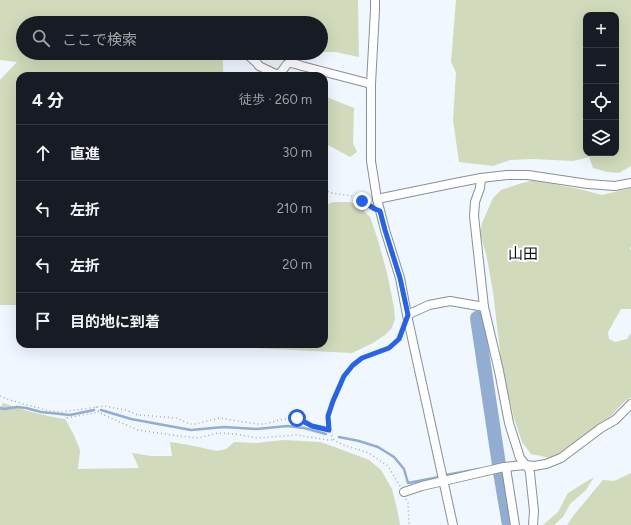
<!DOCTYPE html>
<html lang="ja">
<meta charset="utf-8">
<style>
:root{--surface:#171b24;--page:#242831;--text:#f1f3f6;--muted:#9ea1a6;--line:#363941}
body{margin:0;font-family:Figtree,"Noto Sans JP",sans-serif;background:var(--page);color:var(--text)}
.controls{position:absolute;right:12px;top:12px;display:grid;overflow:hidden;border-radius:8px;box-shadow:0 4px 16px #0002}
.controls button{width:36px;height:36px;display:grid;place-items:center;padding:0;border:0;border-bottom:1px solid var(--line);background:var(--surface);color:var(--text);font:20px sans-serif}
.stop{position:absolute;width:12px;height:12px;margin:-9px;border:3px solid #2563eb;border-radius:50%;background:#fff}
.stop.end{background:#2563eb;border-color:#fff;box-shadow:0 1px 4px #0008}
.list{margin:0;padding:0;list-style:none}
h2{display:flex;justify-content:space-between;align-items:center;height:52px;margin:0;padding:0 16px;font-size:17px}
h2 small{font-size:13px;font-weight:400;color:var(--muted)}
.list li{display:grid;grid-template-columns:26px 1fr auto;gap:12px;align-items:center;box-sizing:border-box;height:56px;padding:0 16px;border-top:1px solid var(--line)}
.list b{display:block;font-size:15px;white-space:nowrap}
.list em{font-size:13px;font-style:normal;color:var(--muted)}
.icon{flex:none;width:22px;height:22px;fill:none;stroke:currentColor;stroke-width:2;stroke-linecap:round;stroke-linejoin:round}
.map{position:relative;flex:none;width:631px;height:525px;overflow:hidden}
.search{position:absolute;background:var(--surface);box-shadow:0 4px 16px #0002;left:16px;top:16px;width:312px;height:44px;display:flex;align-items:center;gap:10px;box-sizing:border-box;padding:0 14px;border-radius:22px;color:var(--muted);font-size:15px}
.panel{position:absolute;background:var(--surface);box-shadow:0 4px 16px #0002;left:16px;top:72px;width:312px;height:276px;border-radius:12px}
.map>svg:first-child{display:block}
</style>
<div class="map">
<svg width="631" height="525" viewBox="0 0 631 525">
<rect width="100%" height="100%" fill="#f0f7fe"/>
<g fill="#d1daba" fill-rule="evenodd">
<path d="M0 0H358L359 57 335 52H321V23H23V53H223V70L224 76H20V305H0V80L17 62 0 60Z"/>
<path d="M456 0H631V166L619 173 608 172 593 168 589 157 573 161 533 159 510 160 493 166 459 162 453 120 456 73 451 62ZM586 15H616V153H586Z"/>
<path d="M324 96 354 108 353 143 357 152 350 157 330 146 324 145Z"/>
<path d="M534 180 579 189 602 195 631 188V247L630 248 631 251V309H621L608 332 609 339 615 342 627 339 631 333V397L622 404 609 418 570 450 551 458 531 454 522 442 514 418 502 368 493 292 487 258 480 233 482 223 493 198 501 190 519 184Z"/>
<path d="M333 202H350L361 208 370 217 377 237 387 273 394 307 395 319 392 328 385 335 373 343 352 353 232 347 222 344H324V206Z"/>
<path d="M3 403C23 410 44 416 65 419L74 435 80 450 78 469 139 468 132 453 151 456H172L170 442 189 445 217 451 226 449 234 442 256 443 284 440 320 442 332 446 369 460 381 470 392 489 398 513 400 525H0V408Z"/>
<path d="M631 473V525H567L573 516 603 480 614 481Z"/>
<path d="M594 477 586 490 570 504 563 517 554 525H543L558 512 568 493Z"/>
</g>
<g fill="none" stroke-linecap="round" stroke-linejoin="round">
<g stroke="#91add1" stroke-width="2.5">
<path d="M0 408 4 409 17 407 26 408 41 412 70 415 94 410"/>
<path d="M101 410 131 419 191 430 224 427 257 429 287 426 304 428 326 434"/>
<path d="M339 437 359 441 378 447 394 457 404 469 408 483 439 477"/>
<path d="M446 475 479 469"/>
</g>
<g stroke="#91add1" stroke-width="14">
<path d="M477 318 499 465"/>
<path d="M500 472 509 525"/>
</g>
<g stroke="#889098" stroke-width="10">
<g id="minor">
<path d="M375 0V10L371 84V161L377 199 385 230 400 278 407 315 453 525"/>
<path d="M249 56 257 63 259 66 278 75C290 65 282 59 302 66L371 84"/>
<path d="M481 178 480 188 475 202 474 216 484 307 499 371 509 423 520 458 529 469 530 473 534 511 533 525"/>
<path d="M377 199 460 182 481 178 507 175H528L588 184 615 186 631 183"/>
<path d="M407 315 429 305 450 301 484 307"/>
<path d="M506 468 515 525"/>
<path d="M404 492 422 486 504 467 525 465 534 466 546 464 561 458 601 428 615 420 631 404"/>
</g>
</g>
<g stroke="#a8aeb4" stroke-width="1.5" stroke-dasharray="1 3" stroke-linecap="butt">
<path d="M324 190 332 193 352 196 371 206"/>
<path d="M0 396 9 400 50 411 62 412 104 406 125 410 139 415 176 418 190 424H195L219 418 257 424H265L279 420 294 418H297L312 426 329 430"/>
<path d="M96 407 99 412 102 414 138 430 179 436 198 438 218 433 235 434 257 438 297 435 328 440H334"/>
<path d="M67 418 99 412"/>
<path d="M400 486 388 466 369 453 343 445 334 440 329 430 328 416 333 401 344 376 353 365 362 358 389 348 399 339 402 330"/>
<path d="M406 499 408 503 409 525"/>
</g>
<use href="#minor" stroke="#fff" stroke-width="8"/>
</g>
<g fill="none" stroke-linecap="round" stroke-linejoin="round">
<path stroke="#2563eb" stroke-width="5" d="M297 418 312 426 329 430 328 416 333 401 344 376 353 365 362 358 389 348 399 339 408 315 400 278 385 230 380 211 375 209 362 201"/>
</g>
<g text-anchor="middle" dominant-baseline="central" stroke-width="4" stroke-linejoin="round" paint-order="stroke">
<g font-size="15" fill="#0d1013" stroke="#fff">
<text x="523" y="254">山田</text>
</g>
</g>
</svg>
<div class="controls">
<button>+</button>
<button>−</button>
<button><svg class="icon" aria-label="locate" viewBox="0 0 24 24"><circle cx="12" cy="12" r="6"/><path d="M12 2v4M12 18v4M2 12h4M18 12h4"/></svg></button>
<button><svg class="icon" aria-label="layers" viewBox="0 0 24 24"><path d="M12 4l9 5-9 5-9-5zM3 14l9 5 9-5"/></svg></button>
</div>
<div class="stop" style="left:297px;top:418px"></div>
<div class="stop end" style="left:362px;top:201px"></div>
<div class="search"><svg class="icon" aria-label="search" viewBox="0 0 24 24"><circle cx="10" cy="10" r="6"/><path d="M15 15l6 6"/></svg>ここで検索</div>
<section class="panel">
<h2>4 分<small>徒歩 · 260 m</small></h2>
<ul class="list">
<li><svg class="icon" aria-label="ahead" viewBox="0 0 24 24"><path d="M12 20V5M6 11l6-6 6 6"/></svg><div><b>直進</b></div><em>30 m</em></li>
<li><svg class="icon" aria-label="left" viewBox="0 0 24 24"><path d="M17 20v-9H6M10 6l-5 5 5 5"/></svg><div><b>左折</b></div><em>210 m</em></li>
<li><svg class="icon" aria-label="left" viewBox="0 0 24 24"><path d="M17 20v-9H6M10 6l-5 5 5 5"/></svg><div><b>左折</b></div><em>20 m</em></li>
<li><svg class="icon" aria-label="arrive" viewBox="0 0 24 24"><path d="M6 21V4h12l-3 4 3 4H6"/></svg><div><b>目的地に到着</b></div></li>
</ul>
</section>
</div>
